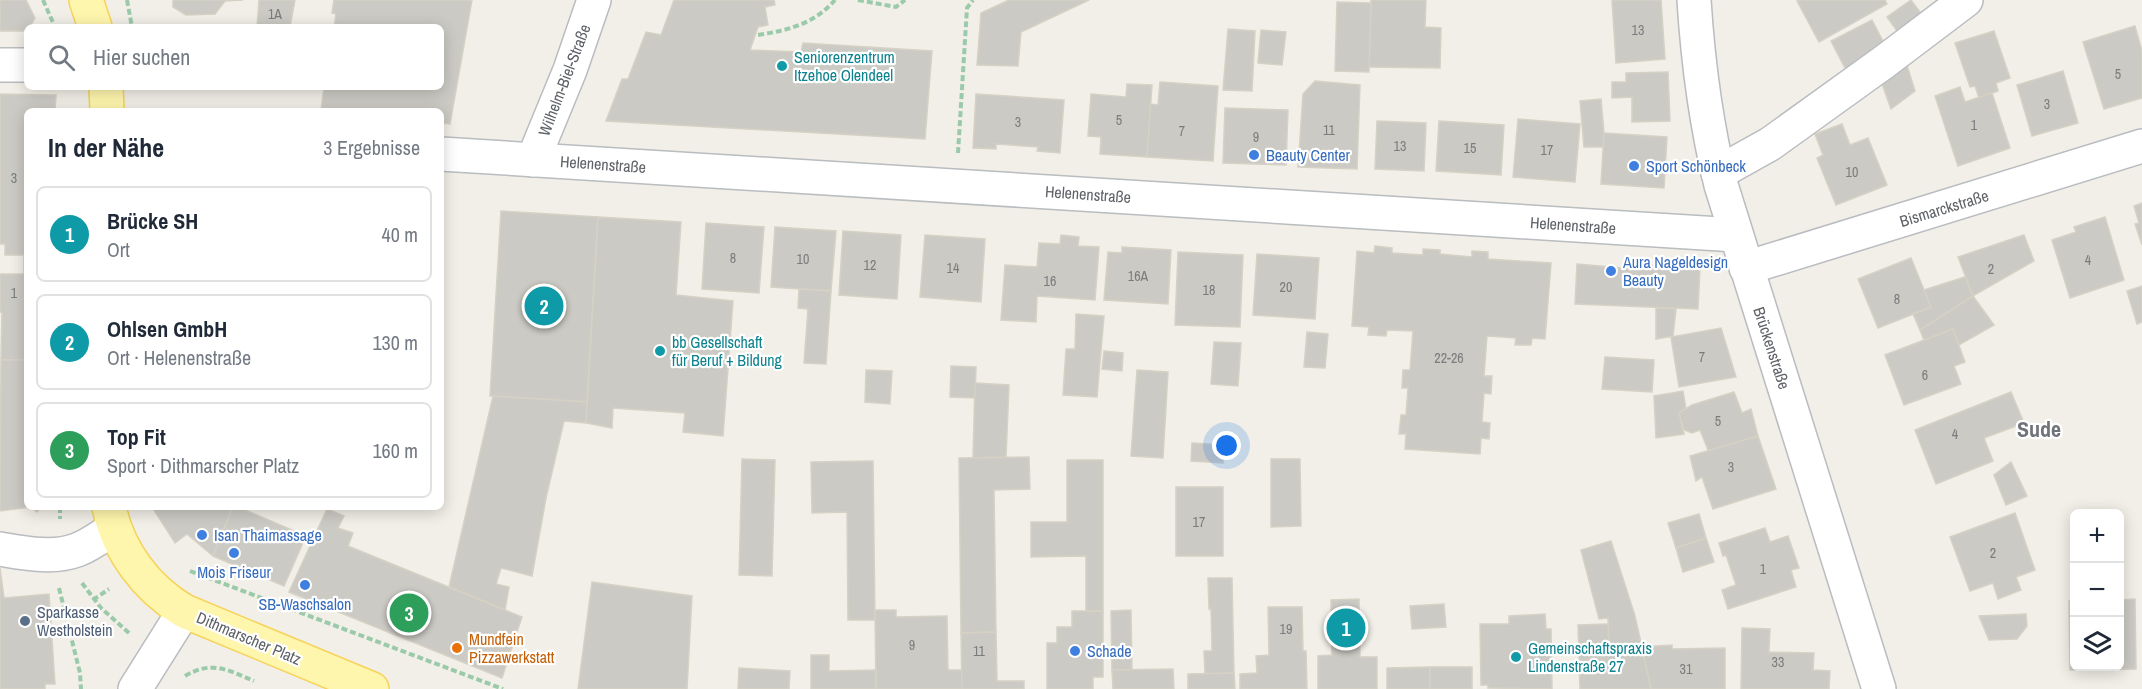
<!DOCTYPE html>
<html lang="de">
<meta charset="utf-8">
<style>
:root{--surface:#fff;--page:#f2f2f3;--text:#1f2937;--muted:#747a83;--line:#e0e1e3;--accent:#2563eb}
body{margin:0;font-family:"Archivo Narrow",sans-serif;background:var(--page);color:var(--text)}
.controls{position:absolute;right:18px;bottom:18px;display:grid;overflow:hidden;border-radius:9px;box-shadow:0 3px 15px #0003}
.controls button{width:54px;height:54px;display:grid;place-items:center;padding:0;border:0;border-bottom:2px solid var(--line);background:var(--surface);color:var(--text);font:30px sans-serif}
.you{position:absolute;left:1227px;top:446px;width:21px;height:21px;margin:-15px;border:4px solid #fff;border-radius:50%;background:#1a73e8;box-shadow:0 0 0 9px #1a73e833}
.badge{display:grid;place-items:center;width:39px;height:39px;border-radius:50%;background:var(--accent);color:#fff;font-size:20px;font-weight:700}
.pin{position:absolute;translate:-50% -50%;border:3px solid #fff;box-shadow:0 2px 6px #0006}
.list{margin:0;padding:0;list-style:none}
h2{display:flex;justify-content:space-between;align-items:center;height:78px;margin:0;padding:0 24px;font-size:26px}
h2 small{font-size:20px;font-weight:400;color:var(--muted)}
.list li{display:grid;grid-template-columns:39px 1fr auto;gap:18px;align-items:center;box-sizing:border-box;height:96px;margin:0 12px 12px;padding:0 12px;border:2px solid var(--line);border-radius:9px}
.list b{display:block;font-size:22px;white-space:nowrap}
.list p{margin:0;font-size:20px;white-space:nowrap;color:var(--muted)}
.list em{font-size:20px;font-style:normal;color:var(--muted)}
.icon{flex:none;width:33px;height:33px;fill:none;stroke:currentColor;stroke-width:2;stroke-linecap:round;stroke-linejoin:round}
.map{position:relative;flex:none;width:2142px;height:689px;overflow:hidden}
.search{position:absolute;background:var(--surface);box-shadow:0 3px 15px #0003;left:24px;top:24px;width:420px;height:66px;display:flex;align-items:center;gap:15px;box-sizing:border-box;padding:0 21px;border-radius:9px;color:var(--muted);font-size:22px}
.panel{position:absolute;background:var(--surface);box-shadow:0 3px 15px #0003;left:24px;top:108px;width:420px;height:402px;border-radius:9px}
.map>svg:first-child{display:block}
</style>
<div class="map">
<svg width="2142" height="689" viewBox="0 0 2142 689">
<rect width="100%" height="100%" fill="#f1efe7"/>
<g fill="#cccac4" stroke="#d6d1c5" stroke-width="1.5">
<path d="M0 0H26L35 18 30 27H27V31H0Z"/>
<path d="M173 0H243L225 1 215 14 186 15 173 7Z"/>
<path d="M259 0H295L290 27H257Z"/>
<path d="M334 0H472L450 124 441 123V111H321L324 87H441V27H334L336 14 332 13Z"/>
<path d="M674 0H774L775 5 765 7 768 25 758 27 750 50 801 52 803 43 932 51 925 139 606 121 622 79H628L646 32 661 35Z"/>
<path d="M1009 0H1089L1021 32 1018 66 977 65 981 13Z"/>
<path d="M1371 0H1426L1425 27 1441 28 1440 68 1369 67Z"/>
<path d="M1612 0H1661L1665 59 1616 63Z"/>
<path d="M1800 0H1885L1887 4 1819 42 1797 1Z"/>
<path d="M1911 0 1926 20 1902 38 1887 17Z"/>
<path d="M1337 2 1371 3 1369 72 1335 71Z"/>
<path d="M1872 20 1886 47 1845 68 1831 41Z"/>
<path d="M2135 26 2142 51V98L2104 109 2083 42Z"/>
<path d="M1228 29 1255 31 1252 91 1223 90Z"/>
<path d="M1261 30 1286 32 1282 65 1258 63Z"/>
<path d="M1994 31 2010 78 1996 83 1998 91 1979 98 1975 86 1970 87 1955 43Z"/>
<path d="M1905 59 1915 91 1891 109 1880 78Z"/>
<path d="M2063 71 2078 123 2032 136 2017 85Z"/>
<path d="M1668 72 1670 121 1632 122V97L1612 98V82H1626V73Z"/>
<path d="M1315 81 1360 85 1357 169 1298 167 1303 94Z"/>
<path d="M1160 82 1218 86 1213 161 1147 157 1150 104 1158 105Z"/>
<path d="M1127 84 1152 85 1147 157 1100 154 1101 137 1088 136 1091 94 1126 97Z"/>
<path d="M1960 87 1965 102 1992 93 2010 148 1958 166 1935 96Z"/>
<path d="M0 94 56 95 55 111H27V255H5V244H0Z"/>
<path d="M976 94 1064 100 1060 153 1037 151 1038 147 996 144V149L973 148Z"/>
<path d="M1601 99 1604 133 1603 147H1584L1580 101Z"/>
<path d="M1225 108 1288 110 1286 165 1223 163Z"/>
<path d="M1518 119 1580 124 1575 182 1513 177Z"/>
<path d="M1377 121 1426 123 1424 171 1375 169Z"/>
<path d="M1439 121 1504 125 1501 175 1436 171Z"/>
<path d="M1842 124 1850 145 1868 138 1887 185 1836 205 1817 158 1823 155 1815 134Z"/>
<path d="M1604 133 1667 137 1664 188 1601 184Z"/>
<path d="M2142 203V245L2135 224 2139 223 2134 206Z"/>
<path d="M501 211 598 217 587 402 490 396Z"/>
<path d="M598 217 681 222 676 295 733 301 723 436 683 432 685 413 613 408 612 428 586 423Z"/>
<path d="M2105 217 2124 280 2070 298 2052 240 2076 232 2074 227Z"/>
<path d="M706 223 764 227 759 293 702 289Z"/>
<path d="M775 227 836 231 831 291 771 287Z"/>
<path d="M843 231 901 235 897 299 839 295Z"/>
<path d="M925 235 985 239 981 302 920 297Z"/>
<path d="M1061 235 1079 237 1078 246 1099 247 1095 300 1037 296 1036 322 1001 320 1005 265 1037 267 1039 243 1060 244Z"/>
<path d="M2024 235 2034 261 1973 296 1958 257Z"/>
<path d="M1375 246 1392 248V253L1423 255V249L1440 250V254L1472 257V251L1488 252V259L1551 263 1545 339 1532 338 1531 345H1515L1516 338 1487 336 1484 376H1492L1491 394 1484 393 1482 422 1490 423 1489 439 1481 438 1480 454 1405 449 1406 434H1399L1401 415H1406L1408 388H1402L1403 370H1410L1413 331 1387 330 1386 336 1368 335 1369 327 1352 326 1357 251 1374 253Z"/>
<path d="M1122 247 1171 250 1168 304 1104 300 1108 252 1122 253Z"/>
<path d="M1178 252 1243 255 1240 327 1175 325Z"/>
<path d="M1257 254 1319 258 1315 319 1253 315Z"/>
<path d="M24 255H27V360H1L2 312H0V274H24Z"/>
<path d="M1911 258 1931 307 1878 328 1858 279Z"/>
<path d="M1577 264 1635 269 1634 264 1700 268 1698 309 1575 304Z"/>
<path d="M1965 277 1973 296 1920 330 1913 314 1931 307 1924 290Z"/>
<path d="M2142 286V322L2137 324 2127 291Z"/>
<path d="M799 289 831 291 826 364 804 363 808 309 798 308Z"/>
<path d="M1973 296 1994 325 1959 345 1953 329 1924 340 1920 330Z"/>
<path d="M1656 308 1676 309 1673 336 1656 339Z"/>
<path d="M1076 314 1104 316 1097 397 1063 395 1066 349H1075Z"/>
<path d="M1721 328 1736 377 1679 387 1671 337Z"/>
<path d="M1953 329 1965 362 1954 366 1961 384 1904 405 1885 355Z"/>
<path d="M1307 332 1328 334 1325 368 1304 367Z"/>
<path d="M1214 342 1241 343 1238 386 1211 384Z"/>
<path d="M1104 351 1123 353 1122 371 1102 369Z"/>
<path d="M1605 357 1654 360 1652 392 1602 389Z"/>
<path d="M1 360H27V507H41L37 512 31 507 0 511Z"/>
<path d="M951 366 976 367 975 398 950 397Z"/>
<path d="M866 370 892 371 890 404 865 402Z"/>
<path d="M1137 370 1168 372 1163 458 1131 456Z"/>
<path d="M975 383 1009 385 1006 457 973 458Z"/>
<path d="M1683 391 1686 409 1679 413 1684 434 1656 438 1654 396Z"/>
<path d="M1734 392 1742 413 1751 409 1758 436 1709 452 1700 430 1692 433 1684 430 1679 413 1692 405Z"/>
<path d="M2011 392 2024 423 1984 438 1993 461 1936 484 1915 430Z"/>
<path d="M493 396 587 402 586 423 564 421 546 498 532 576 501 568 496 584 509 587 505 610 449 587Z"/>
<path d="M1758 436 1776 489 1713 509 1702 477 1696 481 1690 456Z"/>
<path d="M1192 443 1224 445 1223 463 1191 461Z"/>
<path d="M1029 457 1030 489 994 490 996 632 961 633 959 458Z"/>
<path d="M742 459 775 460 772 576 739 575Z"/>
<path d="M1271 459H1300L1301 526 1271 527Z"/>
<path d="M1067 460H1103V611H1086V556L1031 557V522H1067Z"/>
<path d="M873 461 875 620H848L847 512 812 513 811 462Z"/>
<path d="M2011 462 2027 496 2006 505 1994 475Z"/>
<rect x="1176" y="487" width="47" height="69"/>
<path d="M152 507H233L213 556 187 534 175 543Z"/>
<path d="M233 507H238L306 536 284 586 213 556Z"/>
<path d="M327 509 344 516 338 528 353 533 348 546 522 617 502 678 289 592Z"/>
<path d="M2015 513 2035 570 2016 577 2021 590 1998 599 1993 583 1970 591 1950 537Z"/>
<path d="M1699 514 1706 538 1676 548 1668 523Z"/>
<path d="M1765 528 1770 542 1788 536 1799 568 1791 570 1796 587 1728 609 1722 590 1736 585 1726 555 1723 556 1719 543Z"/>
<path d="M1706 538 1714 562 1683 572 1676 548Z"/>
<path d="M1611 541 1635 616 1642 647 1609 646 1608 618 1599 619 1581 550Z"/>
<path d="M0 568 4 598 49 594 55 684H45V689H0Z"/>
<path d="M1208 578H1232L1234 673 1205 674 1204 651H1212L1211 609H1209Z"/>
<path d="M592 582 692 596 687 689H578Z"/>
<path d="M1359 599 1360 657H1377V689H1318V656L1332 655 1331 600Z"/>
<path d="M2135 599 2136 669 2070 670 2069 601H2074V666H2120V600Z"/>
<path d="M1444 604 1446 627 1412 629 1410 606Z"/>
<path d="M1268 607H1302L1303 651H1306L1307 689H1240V674L1257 673 1256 656 1269 655Z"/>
<path d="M875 610H896V617L947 616 948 670H962V689H876Z"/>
<path d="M1131 610 1132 670H1112L1111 611Z"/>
<path d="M1072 611H1103V677H1093V689H1047V643H1057V627H1072Z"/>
<path d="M1545 614 1546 629H1551L1552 689 1488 688V685H1481L1480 624H1509V616Z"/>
<path d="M2026 614 2027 626 2017 639 1989 640 1979 616Z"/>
<path d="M1608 624 1609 646 1642 647 1651 689H1580L1578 625Z"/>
<path d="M1742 628 1770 629 1769 652 1814 653 1813 670 1830 671 1829 689H1741Z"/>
<path d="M996 632 997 681H1024V689H962L961 633Z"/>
<path d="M1672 645V649L1725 648V689H1651L1642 647Z"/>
<path d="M811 655H829V671L876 670V689H811Z"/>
<path d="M1430 667V689H1387V668Z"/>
<rect x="1430" y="667" width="42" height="22"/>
<path d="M739 668 790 671 789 689H738Z"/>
<path d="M1173 669 1174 689H1113L1112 670Z"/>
<path d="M1234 673 1235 689H1188V674Z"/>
</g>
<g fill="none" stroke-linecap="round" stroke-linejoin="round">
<g stroke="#b9bcc0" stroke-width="36">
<g id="minor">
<path d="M1694 0C1698 63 1706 124 1721 185L1879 689"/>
<path d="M0 65H27"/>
<path d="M441 154 1736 235"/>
<path d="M533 160 570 70 594 0"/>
<path d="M1718 173 1770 144 1884 62 1966 0"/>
<path d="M1746 268 2142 146"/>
<path d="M0 549C24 553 53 559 77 550 90 545 102 536 114 528"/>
<path d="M135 689 184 611"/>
</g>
</g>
<g stroke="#f6d35a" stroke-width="36">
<g id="major">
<path d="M86 0 95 27"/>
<path d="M106 87 107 111"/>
<path d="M109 507C118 551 146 588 184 611L372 689"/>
</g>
</g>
<g stroke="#9bcaab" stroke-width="4" stroke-dasharray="6 3" stroke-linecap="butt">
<path d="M43 0 55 27"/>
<path d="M127 0 132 27"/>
<path d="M858 0 896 7 905 0"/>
<path d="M758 35C789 30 814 24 835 0"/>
<path d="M958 153 967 8 973 0"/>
<path d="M60 507V519"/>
<path d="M190 571 503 689"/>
<path d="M82 583 101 608 130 634"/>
<path d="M59 588 80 673 81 689"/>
<path d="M93 600 109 589"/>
<path d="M185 676C212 660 228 670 254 681"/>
</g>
<use href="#minor" stroke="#fff" stroke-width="33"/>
<use href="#major" stroke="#fff6ad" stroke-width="33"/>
</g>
<g fill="#0f9aa8" stroke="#fff" stroke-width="2">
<circle cx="782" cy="66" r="6"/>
<circle cx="660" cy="351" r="6"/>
<circle cx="1516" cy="657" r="6"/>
</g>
<g fill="#3f7fe0" stroke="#fff" stroke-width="2">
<circle cx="1254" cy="155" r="6"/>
<circle cx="1634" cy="166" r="6"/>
<circle cx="1611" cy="271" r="6"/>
<circle cx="202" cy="535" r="6"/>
<circle cx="234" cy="553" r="6"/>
<circle cx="305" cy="585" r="6"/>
<circle cx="1075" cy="651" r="6"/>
</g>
<circle fill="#5c6f8a" stroke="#fff" stroke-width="2" cx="25" cy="621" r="6"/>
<circle fill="#e8710a" stroke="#fff" stroke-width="2" cx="457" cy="648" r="6"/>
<g text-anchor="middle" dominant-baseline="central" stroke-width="4.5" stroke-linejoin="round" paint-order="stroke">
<g font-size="14" fill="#7a7c7e">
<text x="275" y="14">1A</text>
<text x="1638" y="30">13</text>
<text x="2118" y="74">5</text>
<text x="2047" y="104">3</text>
<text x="1119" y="120">5</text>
<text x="1018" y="122">3</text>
<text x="1974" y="125">1</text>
<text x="1329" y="130">11</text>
<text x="1182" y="131">7</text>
<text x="1256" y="137">9</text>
<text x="1400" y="146">13</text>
<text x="1470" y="148">15</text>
<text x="1547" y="150">17</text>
<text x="1852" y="172">10</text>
<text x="14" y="178">3</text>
<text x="733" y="258">8</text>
<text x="803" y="259">10</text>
<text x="2088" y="260">4</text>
<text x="870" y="265">12</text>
<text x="953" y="268">14</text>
<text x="1991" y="269">2</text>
<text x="1138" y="276">16A</text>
<text x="1050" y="281">16</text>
<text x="1286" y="287">20</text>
<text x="1209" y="290">18</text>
<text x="14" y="293">1</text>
<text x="1897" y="299">8</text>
<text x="1702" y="357">7</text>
<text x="1449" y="358">22-26</text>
<text x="1925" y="375">6</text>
<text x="1718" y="421">5</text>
<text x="1955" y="434">4</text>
<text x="1731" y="467">3</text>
<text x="1199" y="522">17</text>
<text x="1993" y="553">2</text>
<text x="1763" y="569">1</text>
<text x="1286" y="629">19</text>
<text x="912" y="645">9</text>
<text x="979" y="651">11</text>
<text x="1778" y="662">33</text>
<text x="1686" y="669">31</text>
</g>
<g font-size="16" fill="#0d838f" stroke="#fff" text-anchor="start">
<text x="794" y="57">Seniorenzentrum<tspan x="794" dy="18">Itzehoe Olendeel</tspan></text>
<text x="672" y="342">bb Gesellschaft<tspan x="672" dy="18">für Beruf + Bildung</tspan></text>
<text x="1528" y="648">Gemeinschaftspraxis<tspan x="1528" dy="18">Lindenstraße 27</tspan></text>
</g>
<g font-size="16" fill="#5e6267" stroke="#fff">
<text transform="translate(564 80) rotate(-69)">Wilhelm-Biel-Straße</text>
<text transform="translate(603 164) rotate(4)">Helenenstraße</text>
<text transform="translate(1088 194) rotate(4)">Helenenstraße</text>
<text transform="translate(1944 208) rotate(-17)">Bismarckstraße</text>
<text transform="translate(1573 225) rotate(4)">Helenenstraße</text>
<text transform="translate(1772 348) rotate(72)">Brückenstraße</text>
<text transform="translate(249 638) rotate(23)">Dithmarscher Platz</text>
</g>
<g font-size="16" fill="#366cbe" stroke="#fff" text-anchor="start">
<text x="1266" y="155">Beauty Center</text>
<text x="1646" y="166">Sport Schönbeck</text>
<text x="1623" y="262">Aura Nageldesign<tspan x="1623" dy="18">Beauty</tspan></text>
<text x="214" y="535">Isan Thaimassage</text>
<text x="234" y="572" text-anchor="middle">Mois Friseur</text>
<text x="305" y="604" text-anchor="middle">SB-Waschsalon</text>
<text x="1087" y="651">Schade</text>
</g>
<g font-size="16" fill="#4e5e75" stroke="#fff" text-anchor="start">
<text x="37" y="612">Sparkasse<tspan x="37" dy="18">Westholstein</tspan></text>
</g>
<g font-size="16" fill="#c56008" stroke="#fff" text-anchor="start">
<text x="469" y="639">Mundfein<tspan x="469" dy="18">Pizzawerkstatt</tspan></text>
</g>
<g font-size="22" font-weight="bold" fill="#6f7479" stroke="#fff">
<text x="2039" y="429">Sude</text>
</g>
</g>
</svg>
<div class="controls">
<button>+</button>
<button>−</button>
<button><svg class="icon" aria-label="layers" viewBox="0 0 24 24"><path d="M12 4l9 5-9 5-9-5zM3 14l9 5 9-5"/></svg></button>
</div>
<div class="you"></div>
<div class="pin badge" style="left:1346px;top:628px;background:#0f9aa8">1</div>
<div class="pin badge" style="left:544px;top:306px;background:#0f9aa8">2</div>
<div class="pin badge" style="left:409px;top:613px;background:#2e9e5b">3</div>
<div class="search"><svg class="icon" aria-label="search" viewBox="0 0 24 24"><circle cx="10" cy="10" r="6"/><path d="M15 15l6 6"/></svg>Hier suchen</div>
<section class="panel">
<h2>In der Nähe<small>3 Ergebnisse</small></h2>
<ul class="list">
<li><span class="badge" style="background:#0f9aa8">1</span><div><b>Brücke SH</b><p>Ort</p></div><em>40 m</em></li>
<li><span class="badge" style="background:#0f9aa8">2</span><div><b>Ohlsen GmbH</b><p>Ort · Helenenstraße</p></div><em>130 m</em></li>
<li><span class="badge" style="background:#2e9e5b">3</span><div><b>Top Fit</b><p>Sport · Dithmarscher Platz</p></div><em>160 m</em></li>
</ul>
</section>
</div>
